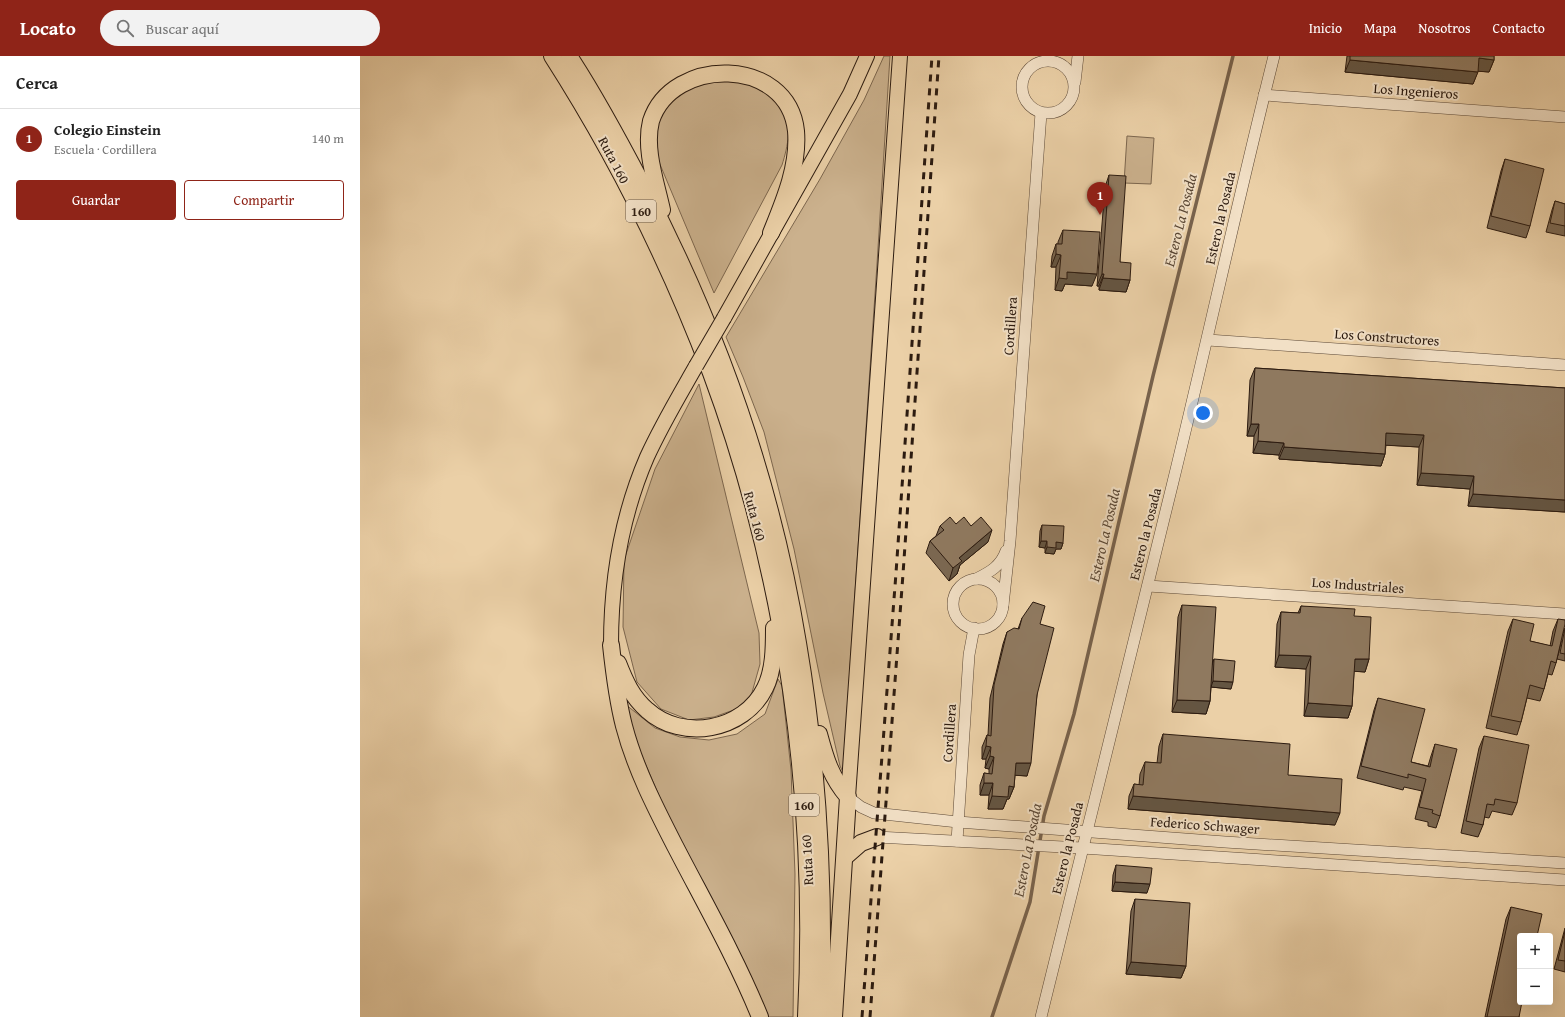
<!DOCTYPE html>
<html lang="es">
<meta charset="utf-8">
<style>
:root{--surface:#fff;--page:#f2f2f2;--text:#222;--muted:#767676;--line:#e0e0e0;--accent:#8f2418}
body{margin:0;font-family:"Gentium Book Plus",serif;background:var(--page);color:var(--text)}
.controls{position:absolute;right:12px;bottom:12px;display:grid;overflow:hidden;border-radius:4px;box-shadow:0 4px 16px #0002}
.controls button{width:36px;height:36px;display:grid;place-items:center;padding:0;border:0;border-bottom:1px solid var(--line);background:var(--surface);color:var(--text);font:20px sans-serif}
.you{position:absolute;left:843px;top:357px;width:14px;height:14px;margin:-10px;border:3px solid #fff;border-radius:50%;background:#1a73e8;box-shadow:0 0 0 6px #1a73e833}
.badge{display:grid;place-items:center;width:26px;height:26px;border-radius:50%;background:var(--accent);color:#fff;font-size:13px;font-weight:700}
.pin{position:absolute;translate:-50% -33px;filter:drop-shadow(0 1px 2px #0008)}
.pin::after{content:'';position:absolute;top:21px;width:14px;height:12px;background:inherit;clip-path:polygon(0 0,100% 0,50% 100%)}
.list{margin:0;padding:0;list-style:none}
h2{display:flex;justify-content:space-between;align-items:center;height:52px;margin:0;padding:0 16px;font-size:17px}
h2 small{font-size:13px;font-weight:400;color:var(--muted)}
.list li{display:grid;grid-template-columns:26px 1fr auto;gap:12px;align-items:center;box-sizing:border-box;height:60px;padding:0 16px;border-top:1px solid var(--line)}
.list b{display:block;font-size:15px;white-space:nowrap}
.list p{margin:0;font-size:13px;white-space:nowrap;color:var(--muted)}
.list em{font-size:13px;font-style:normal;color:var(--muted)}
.actions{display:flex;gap:8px;padding:12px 16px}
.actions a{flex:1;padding:9px 0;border:1px solid var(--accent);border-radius:4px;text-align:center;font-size:14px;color:var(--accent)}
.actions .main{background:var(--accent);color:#fff}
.icon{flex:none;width:22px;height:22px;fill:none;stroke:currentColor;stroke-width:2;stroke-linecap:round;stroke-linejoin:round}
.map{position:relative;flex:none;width:1205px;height:961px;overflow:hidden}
header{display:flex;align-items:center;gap:24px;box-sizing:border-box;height:56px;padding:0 20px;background:var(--accent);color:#fff}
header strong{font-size:19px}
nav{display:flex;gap:22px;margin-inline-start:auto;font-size:14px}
.search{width:280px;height:36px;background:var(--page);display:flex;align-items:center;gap:10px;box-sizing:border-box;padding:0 14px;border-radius:22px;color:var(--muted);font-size:15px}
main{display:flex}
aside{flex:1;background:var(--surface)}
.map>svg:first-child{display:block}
</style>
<header>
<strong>Locato</strong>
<div class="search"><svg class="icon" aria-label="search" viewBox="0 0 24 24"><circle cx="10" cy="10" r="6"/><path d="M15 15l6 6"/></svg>Buscar aquí</div>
<nav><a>Inicio</a><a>Mapa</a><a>Nosotros</a><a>Contacto</a></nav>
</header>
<main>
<aside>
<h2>Cerca<small></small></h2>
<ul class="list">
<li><span class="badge">1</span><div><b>Colegio Einstein</b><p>Escuela · Cordillera</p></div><em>140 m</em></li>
</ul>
<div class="actions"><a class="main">Guardar</a><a>Compartir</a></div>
</aside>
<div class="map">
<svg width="1205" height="961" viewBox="0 0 1205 961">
<rect width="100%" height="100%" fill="#ebd0a7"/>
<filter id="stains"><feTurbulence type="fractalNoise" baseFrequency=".005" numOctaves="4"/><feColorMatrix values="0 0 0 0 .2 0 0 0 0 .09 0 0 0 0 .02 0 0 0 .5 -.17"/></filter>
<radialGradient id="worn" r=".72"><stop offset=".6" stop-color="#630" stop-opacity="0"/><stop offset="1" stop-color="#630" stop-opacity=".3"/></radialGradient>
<g fill="#cbb18d" stroke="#7c664e">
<path d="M524 0H530L517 208 483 716 480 710 463 637 434 493 404 376 383 321 366 281 460 123 504 44Z"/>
<path d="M370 13C379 19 418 43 421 49 433 67 428 90 422 109L354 237 299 106 294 88V69L312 33Z"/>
<path d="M767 80 794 82 791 128 764 127Z"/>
<path d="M339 328 399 577 400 608 391 640 382 651 354 661 329 664 301 653 277 626 263 571 264 504 295 413Z"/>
<path d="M418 623 422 630 431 714 435 818 433 961H402L385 908 314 774 278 691 265 648 295 672 320 681 349 684 377 678 405 658Z"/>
</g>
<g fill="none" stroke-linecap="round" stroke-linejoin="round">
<path stroke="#78624c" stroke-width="3.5" d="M632 961 670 846 684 760 714 658 793 320 873 0"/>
<g stroke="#5c4836" stroke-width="12">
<g id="minor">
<circle cx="688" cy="31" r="26"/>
<path d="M715 26 718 0"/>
<path d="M904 39 1205 61"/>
<path d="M848 284 1205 309"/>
<path d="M616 523C630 516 641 510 646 495"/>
<circle cx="618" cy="548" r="25"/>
<path d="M788 530 1205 558"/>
<path d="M643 549 650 485 681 57"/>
<path d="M488 741 501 751 514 757 598 766 865 786 1205 807"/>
<path d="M517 781 722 792 1205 824"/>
<path d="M597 785 609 599 614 572"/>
<path d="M681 961C724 784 770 607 812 430 847 287 878 143 914 0"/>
</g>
</g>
<g stroke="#2c1b10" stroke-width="16">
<g id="major">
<path d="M364 262 490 38 507 0"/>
<path d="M251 589C251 525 261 461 287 401 301 370 319 340 336 310"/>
<path d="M488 741 540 0"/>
</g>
</g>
<g stroke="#2c1b10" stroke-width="18">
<g id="highway">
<path d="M192 0C256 100 309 206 351 317 427 521 457 745 446 961"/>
<path d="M209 0C236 41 259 84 282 128 357 271 412 427 438 587 459 711 465 836 461 961"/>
<path d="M302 154C296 126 284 93 291 65 312 0 428 0 436 75 439 110 424 145 411 177"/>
<path d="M251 589C254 617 257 643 264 670 275 712 295 751 315 790 344 846 376 902 400 961"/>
<path d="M258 607C265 625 272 641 287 654 322 686 384 675 405 632 414 614 414 591 414 572"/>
<path d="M459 678C466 704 471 721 488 741L474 961"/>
<path d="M485 801 501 787 517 781"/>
</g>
</g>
<use href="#minor" stroke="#f2e0c6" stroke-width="11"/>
<use href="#major" stroke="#ebd0a7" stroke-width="14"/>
<use href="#highway" stroke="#ebd0a7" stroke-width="16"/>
<g stroke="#2c1b10" stroke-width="3" stroke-dasharray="7 7" stroke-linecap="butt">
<path d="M502 961 536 517 572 0"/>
<path d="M510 961 543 518 579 0"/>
</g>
<g stroke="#2c1b10" stroke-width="16" stroke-linecap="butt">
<path id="major-bridge" d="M336 310 364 262"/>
</g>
<use href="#major-bridge" stroke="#ebd0a7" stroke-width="14"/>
</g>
<g fill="#7b6852" stroke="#2c1b10">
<path d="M987 0H1134V4L1129 16 1118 15 1113 28 985 16Z"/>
<path d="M1145 103 1170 170 1166 182 1127 172 1141 115Z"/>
<path d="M749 119 760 206 770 224 766 236 739 234V230H737L745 131Z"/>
<path d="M1195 145 1205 148V180L1186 176 1192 154Z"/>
<path d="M703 174 732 230 705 228 702 235 695 234 696 211H691L692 200 696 188H698V186Z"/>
<path d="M895 312 1205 332V456L1108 450 1110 433 1057 429 1059 391 1026 389 1025 398 1021 410 919 403V399L893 397 894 380H887L890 324Z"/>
<path d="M596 468 611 470 628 486 600 509 597 518 589 525 566 497 570 485 576 480 580 470Z"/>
<path d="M682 469 703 487 701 493H696L694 498 685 497V492L679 491 680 475Z"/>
<path d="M822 549 852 609 854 603 871 633 851 631 850 645 846 658 812 656 818 561Z"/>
<path d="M941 550 994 560 1009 603 1005 616 994 615 992 650 988 662 944 660 946 613 915 611 917 568 921 556 938 557Z"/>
<path d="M662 562 680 568 677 639 667 720 655 719 654 731 649 743H647L643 753H628L629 739H620V729L624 717 629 718V713L625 712 626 703H622V691L627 679H628L630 642 643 588 647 576 658 573Z"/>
<path d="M1153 563 1170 585 1190 590 1193 575 1198 563 1203 577 1205 572V605L1197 603 1201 585 1196 607 1192 619 1188 618 1184 633 1180 645 1167 642 1161 666 1157 679 1126 672 1148 575Z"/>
<path d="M1018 642 1051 706 1068 710 1071 700 1075 688 1080 760 1076 772 1068 770V766L1055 763 1062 735 1044 731 1043 734 997 722 1014 654Z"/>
<path d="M803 678 928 719 975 769 768 753 769 740 774 728 779 729 780 718 785 706 797 707 799 690Z"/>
<path d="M1124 680 1157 747 1152 759 1132 755 1129 762 1124 761 1123 769 1118 781 1101 777 1119 692Z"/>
<path d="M756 809 787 837 752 835 753 819Z"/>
<path d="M775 843 826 910 821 922 766 918 771 855Z"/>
<path d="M1151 851 1159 961H1125L1146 863Z"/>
<path d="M1205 872V916L1194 913Z"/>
</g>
<g fill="#645542" stroke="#2c1b10">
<path d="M1119 2 1134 4 1129 16 1115 15Z"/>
<path d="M990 4 1118 16 1113 28 985 16Z"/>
<path d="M696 198 701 199 696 211H691Z"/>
<path d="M707 216 737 218 732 230 705 228 702 235 695 234 699 222Z"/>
<path d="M742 218H744L739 230H737Z"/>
<path d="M743 222 770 224 766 236 739 234Z"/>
<path d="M891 368H899L894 380H887Z"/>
<path d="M1026 377 1064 379 1059 391 1022 389Z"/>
<path d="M898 385 924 387 919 399 893 397Z"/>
<path d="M924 391 1025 398 1021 410 919 403Z"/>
<path d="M1061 417 1114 420 1110 433 1057 429Z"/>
<path d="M1113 438 1205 444V456L1108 450Z"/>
<path d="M632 474 628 486 600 509 597 518 589 525 593 512 599 502Z"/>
<path d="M681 485H687L685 492 679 491Z"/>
<path d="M696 486 703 487 701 493H696L694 498 685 497 687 491Z"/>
<path d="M919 599 951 600 946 613 915 611Z"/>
<path d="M995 603H1009L1005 616 990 615Z"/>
<path d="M853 625 873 626 871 633 851 631Z"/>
<path d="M817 644 850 645 846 658 812 656Z"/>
<path d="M948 647 992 650 988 662 944 660Z"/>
<path d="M626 690 631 691 626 703H622Z"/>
<path d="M630 700 634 701 629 713 625 712Z"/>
<path d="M656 707H671L667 720 651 719Z"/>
<path d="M624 727H633L629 739H620Z"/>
<path d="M649 730 654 731 649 743H647L643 753H628L632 740Z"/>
<path d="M773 740 980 757 975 769 768 753Z"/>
<path d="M755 826 790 828 787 837 752 835Z"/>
<path d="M771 906 826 910 821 922 766 918Z"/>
</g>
<g fill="#8f795f" stroke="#2c1b10">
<path d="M990 0H1134V4L1119 2 1118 16 990 4Z"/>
<path d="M1145 103 1184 113 1170 170 1131 160Z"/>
<path d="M749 119 766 120 760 206 771 207 770 224 743 222 744 218H742Z"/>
<path d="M1195 145 1205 148V170L1190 167Z"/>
<path d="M703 174 740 176 737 218 707 216V223L699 222 701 199 696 198V188H702Z"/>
<path d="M895 312 1205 332V444L1113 438 1114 420 1061 417 1064 379 1026 377 1025 398 924 391V387L898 385 899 368H891Z"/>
<path d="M590 461 596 468 604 461 611 470 621 461 632 474 599 502 602 505 593 512 570 485 584 474 580 470Z"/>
<path d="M682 469 704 470 703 487 696 486V492L687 491V485H681Z"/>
<path d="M673 546 685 550 680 568 694 572 677 639 671 707H656L654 731 649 730 648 741 632 740 633 727H624V717L632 718 634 701 630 700 631 691 626 690 627 679 631 680 634 629 647 576 654 572 659 573 662 562Z"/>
<path d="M822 549 856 551 850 645 817 644Z"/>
<path d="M941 550 995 553 994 560 1011 561 1009 603H995L992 650 948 647 951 600 919 599 921 556 940 557Z"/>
<path d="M1153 563 1174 568 1170 585 1192 590 1198 563 1205 564V568L1196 607 1191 605 1184 633 1170 629 1161 666 1131 660Z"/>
<path d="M1205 572V598L1200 597Z"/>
<path d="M854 603 875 605 873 626 853 625Z"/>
<path d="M1018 642 1065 653 1051 706 1070 711 1075 688 1097 693 1080 760 1072 757 1073 754 1059 751 1066 723 1048 718V722L1001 710Z"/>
<path d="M803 678 930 688 928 719 982 723 980 757 773 740 774 728 783 729 785 706 801 707Z"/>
<path d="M1124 680 1169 689 1157 747 1135 743 1134 749 1127 748 1123 769 1106 765Z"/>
<path d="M756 809 792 812 790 828 755 826Z"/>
<path d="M775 843 830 847 826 910 771 906Z"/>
<path d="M1151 851 1182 858 1177 880H1160V946H1162L1159 961H1127Z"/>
<path d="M1205 875V905L1198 904Z"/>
</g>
<g text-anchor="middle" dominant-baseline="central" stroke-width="4" stroke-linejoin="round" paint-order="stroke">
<g fill="#f2e0c6" stroke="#675647" stroke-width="1">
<rect x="266" y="144" width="30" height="22" rx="3"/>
<rect x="429" y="738" width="30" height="22" rx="3"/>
</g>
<g font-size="13" font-weight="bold" fill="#2c1b10">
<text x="281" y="155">160</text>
<text x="444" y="749">160</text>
</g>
<g font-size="14" fill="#2c1b10" stroke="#f2e0c6">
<text transform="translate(1056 35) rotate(4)">Los Ingenieros</text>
<text transform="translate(254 104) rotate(62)">Ruta 160</text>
<text transform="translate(860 162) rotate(-77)">Estero la Posada</text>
<text transform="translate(650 270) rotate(-86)">Cordillera</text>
<text transform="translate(1027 281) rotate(4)">Los Constructores</text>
<text transform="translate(395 460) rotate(75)">Ruta 160</text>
<text transform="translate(785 478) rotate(-76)">Estero la Posada</text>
<text transform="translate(998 529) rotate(4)">Los Industriales</text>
<text transform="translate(589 677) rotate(-86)">Cordillera</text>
<text transform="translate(845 769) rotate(4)">Federico Schwager</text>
<text transform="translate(707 792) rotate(-76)">Estero la Posada</text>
<text transform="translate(447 804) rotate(-93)">Ruta 160</text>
</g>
<g font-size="15" font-style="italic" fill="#584533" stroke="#f2e0c6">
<text transform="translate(820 164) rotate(-76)">Estero La Posada</text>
<text transform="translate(744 479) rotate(-77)">Estero La Posada</text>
<text transform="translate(667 794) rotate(-79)">Estero La Posada</text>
</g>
</g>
<rect width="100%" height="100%" filter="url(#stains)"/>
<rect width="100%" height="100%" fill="url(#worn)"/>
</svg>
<div class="controls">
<button>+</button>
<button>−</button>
</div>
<div class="you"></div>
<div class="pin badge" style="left:740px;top:159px">1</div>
</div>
</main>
